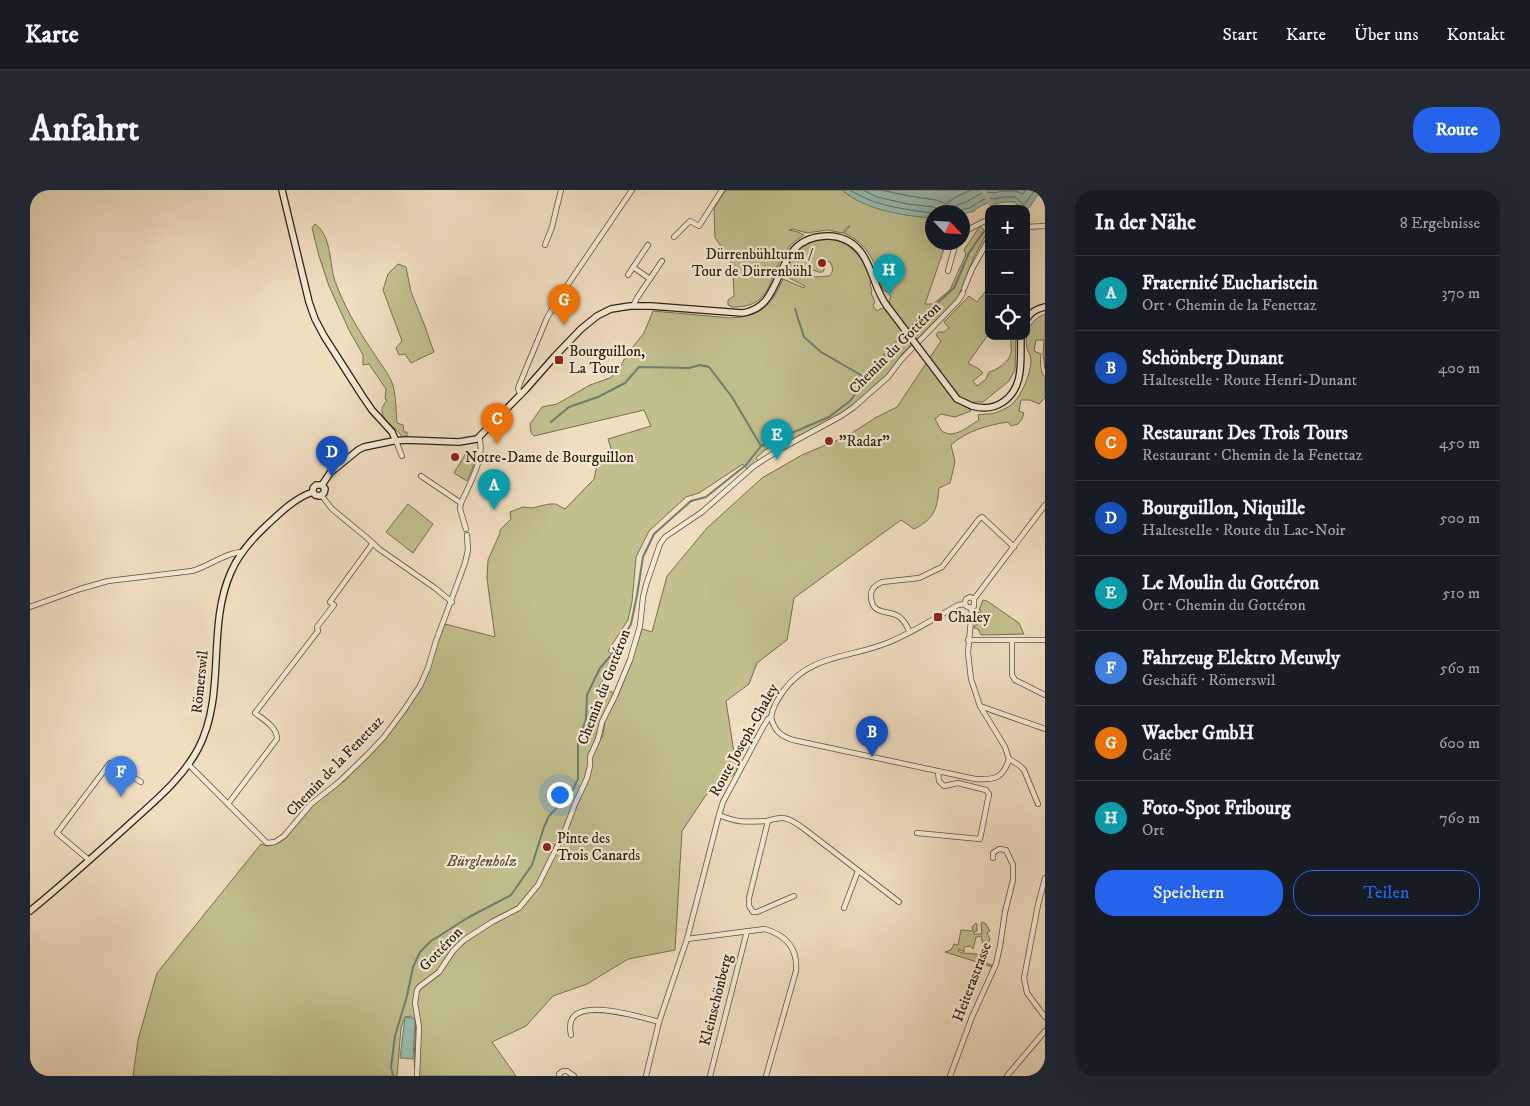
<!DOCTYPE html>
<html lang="de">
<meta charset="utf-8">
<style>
:root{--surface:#171b24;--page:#242831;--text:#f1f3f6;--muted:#9ea1a6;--line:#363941;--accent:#2563eb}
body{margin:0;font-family:"IM FELL DW Pica",serif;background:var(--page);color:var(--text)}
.controls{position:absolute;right:15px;top:15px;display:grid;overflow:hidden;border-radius:10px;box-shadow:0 5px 20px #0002}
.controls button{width:45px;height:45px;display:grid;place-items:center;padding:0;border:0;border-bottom:1px solid var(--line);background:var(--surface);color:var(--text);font:25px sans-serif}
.compass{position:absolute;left:895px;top:15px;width:45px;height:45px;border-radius:50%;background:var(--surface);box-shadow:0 5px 20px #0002;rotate:115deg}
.you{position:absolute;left:529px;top:604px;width:18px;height:18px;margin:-12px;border:4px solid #fff;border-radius:50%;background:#1a73e8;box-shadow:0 0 0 8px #1a73e833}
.badge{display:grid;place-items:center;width:32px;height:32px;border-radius:50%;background:var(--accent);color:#fff;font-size:16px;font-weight:700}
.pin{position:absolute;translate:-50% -41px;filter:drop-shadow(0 1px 2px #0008)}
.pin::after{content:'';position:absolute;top:26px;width:18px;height:15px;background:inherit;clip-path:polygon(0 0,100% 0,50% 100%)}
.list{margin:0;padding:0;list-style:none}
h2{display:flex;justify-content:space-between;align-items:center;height:65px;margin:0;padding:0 20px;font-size:21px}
h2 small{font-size:16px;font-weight:400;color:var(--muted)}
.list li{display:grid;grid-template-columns:32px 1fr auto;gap:15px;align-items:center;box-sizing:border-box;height:75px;padding:0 20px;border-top:1px solid var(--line)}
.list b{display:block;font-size:19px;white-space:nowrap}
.list p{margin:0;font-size:16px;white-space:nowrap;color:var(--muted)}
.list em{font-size:16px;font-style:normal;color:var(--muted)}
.actions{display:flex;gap:10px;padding:15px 20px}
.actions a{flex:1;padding:11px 0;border:1px solid var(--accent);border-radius:20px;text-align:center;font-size:18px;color:var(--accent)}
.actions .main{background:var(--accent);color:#fff}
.icon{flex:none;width:28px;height:28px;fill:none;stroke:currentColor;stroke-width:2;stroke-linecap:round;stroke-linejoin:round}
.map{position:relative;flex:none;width:1015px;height:886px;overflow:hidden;border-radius:20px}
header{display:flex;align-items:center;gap:30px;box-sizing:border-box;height:70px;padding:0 25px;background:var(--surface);border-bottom:1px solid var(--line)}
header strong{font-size:24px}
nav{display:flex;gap:28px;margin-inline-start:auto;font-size:18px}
.intro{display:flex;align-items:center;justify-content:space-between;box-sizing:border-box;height:120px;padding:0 30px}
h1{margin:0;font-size:35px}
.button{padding:12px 22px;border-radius:20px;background:var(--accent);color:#fff;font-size:18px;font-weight:700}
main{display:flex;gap:30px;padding:0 30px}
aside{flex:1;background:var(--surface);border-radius:20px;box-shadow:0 5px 20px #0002}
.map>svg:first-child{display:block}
</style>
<header>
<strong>Karte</strong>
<nav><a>Start</a><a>Karte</a><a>Über uns</a><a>Kontakt</a></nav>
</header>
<div class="intro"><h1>Anfahrt</h1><a class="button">Route</a></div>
<main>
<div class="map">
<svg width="1015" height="886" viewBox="0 0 1015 886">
<rect width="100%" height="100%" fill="#f0dec1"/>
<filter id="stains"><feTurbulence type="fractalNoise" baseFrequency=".004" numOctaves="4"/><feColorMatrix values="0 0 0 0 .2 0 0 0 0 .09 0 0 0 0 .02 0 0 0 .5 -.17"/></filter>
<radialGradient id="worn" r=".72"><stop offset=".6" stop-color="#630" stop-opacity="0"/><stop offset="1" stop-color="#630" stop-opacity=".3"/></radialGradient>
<g fill="#c1bf8e" stroke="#767050">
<path d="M696 0H812L818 5 876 25 902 28V52L916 53 895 114H903L920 100 936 64 934 60 950 36 957 43 943 69 927 110 872 164 858 184 836 205 809 225 750 257 748 253 735 260 726 268 728 271 717 279 713 274 669 303 656 307 619 341 606 367 602 412 598 430 578 461 587 469 580 476 569 497 582 502 583 504 560 562 563 563 573 545 575 529 584 514 601 473 612 439 622 442 637 386 677 338 732 288 772 265 817 246 845 228 867 217 911 151 906 145 908 142H914L919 138 914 132 939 106 947 112 959 97V146H957L938 173 949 179 953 183 943 191 947 196 956 189 959 182C967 180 979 172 981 163 982 158 980 152 981 146H986L985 180 979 191 953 212H944L941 214 934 211 933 216 939 218 941 221 925 227 911 224 905 229C907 232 909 237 911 240 922 251 939 236 949 230L948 225C953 224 955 224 960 224 967 223 975 219 981 215 992 206 1001 183 1001 170 1001 166 998 162 997 158 994 143 1000 130 1015 124V179L1013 164 1014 150H1006L1004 161 1011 164C1010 171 1010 182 1015 187V208L1009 214 1000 210H991L989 221 994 223 992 229 988 234 981 236 978 232C958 235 936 241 921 255L925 272 920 293 909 298C907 320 904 329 884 339L871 330 764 408 757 450 727 473 719 494 696 511 707 582 676 605 652 641 645 760 598 769 557 794 523 806 496 836 462 852 486 886H386L384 870 386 830 381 826 375 827 371 838 367 886H103L108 850 127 783 231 654 237 656 245 654 256 648 269 629 282 615 356 548 390 499 407 449 415 434 465 447 457 389 458 370 470 343V340L481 329 480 322 493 317 502 318 519 314H526L535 319 564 289 567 275 579 270 590 271 596 267 583 265 578 249 621 236 614 220 504 246 501 243 500 234 512 217 527 214 560 195 580 188 589 180 597 164 614 143 623 121 701 128C732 126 741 116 753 89L774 98 775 96 757 87V85L768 82 778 83 786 87 799 86C804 82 803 77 800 72L791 71 790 73 795 77 793 82C787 83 785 80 780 79 771 76 761 78 754 83 757 76 760 68 765 63 789 36 825 50 837 80 840 85 842 89 840 95L842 100 841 103 845 112 843 116 847 121 852 118 858 119 861 117 859 110 861 107 858 102 854 101 852 98C845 73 840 55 814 43L820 36 816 38 813 43 797 40 777 43 763 39 759 40 768 42 774 45C765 51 757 57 752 67 737 94 740 118 701 117V116L698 115V110L704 106 703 82 700 68 685 48 684 18Z"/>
<path d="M285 34C302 46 299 73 305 91 314 116 328 140 343 162 349 172 359 184 363 195 366 207 366 221 367 233L373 235 374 242H377V246L372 247C368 239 352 231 352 221 351 218 355 213 357 210L355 209 356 199 339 174 333 175V165L319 140 299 96 289 66 282 38Z"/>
<path d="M368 74 376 77 381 102 394 134 404 162 381 173 375 164 369 165 366 158 372 151 353 100 358 84Z"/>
<path d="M438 260 448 265 437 291 424 283Z"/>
<path d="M378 314 403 334 383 363 356 342Z"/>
<path d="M953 410 957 411 989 433 994 444 951 445 948 439 944 438 945 435H947L948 429H946L948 422 950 423 951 420H949Z"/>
<path d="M953 732 956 734 960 741 957 743 960 749 958 755 953 754 951 746 946 747 943 759 940 756 934 757V762L929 759 928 761 932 763 947 764 951 770 963 776V777L915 762 921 760 924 754 928 755 931 740 943 741 942 737 946 733 947 734V741L944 742V744H952L951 733Z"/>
</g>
<g fill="#9abcb1" stroke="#6e7e71">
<path d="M812 0H1013C1004 7 1003 15 996 21V19H989L985 12H973L966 14 957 13 944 20 945 21 933 24 932 22H902V28C872 25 837 21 812 0Z"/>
<path d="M375 827 382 828 385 830 383 869 370 868Z"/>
</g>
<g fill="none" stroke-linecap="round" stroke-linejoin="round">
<g stroke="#636e61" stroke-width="1">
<path d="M820 0C845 16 873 19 902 23"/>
<path d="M833 0 847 7 878 14 904 17 912 22"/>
<path d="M851 0 879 6 906 10 916 14 924 8 941 0"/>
<path d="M922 22 927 15 936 12 954 2 965 3 972 1H985L993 4 996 0"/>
<path d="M928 22 931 20 939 18 956 8 965 9 973 7H985L994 15 1005 0"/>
</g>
<g stroke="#6e7e71" stroke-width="2">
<path d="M765 119 774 147 791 162 836 188"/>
<path d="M521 232 539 217 568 207 595 193 609 177 659 178 670 175 679 177 702 207 731 256"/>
<path d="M363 886 361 877 365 846 377 806 383 777 390 762 401 751 439 727 481 705 502 675 514 637 519 626 541 603 548 589V552L556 529 557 505 570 478 588 457 601 434 607 405 613 367 624 344 661 311 676 307 716 275 731 256 799 227 820 211 843 179 873 144 924 98 939 63 954 41"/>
</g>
<path stroke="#c9b89e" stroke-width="4.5" stroke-dasharray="4.5 2" stroke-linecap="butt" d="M953 0 963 18"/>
<g stroke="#5d503d" stroke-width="6">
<g id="street">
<path d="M963 18V19"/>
<path d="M996 37 1015 36"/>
<path d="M932 44 939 39 959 29"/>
<path d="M644 47 660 31 669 36 692 0"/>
<path d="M515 55 522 37 531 0"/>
<path d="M603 77 620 89"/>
<path d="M918 81 926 52"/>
<path d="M598 85 618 55"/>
<path d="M934 99 942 79 959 49"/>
<path d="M603 116 607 108 632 71"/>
<path d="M491 205 488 199 490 193 517 128 528 109 602 0"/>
<path d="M366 251 372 266"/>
<path d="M391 286 431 313"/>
<path d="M292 306 302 319 336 347 349 359 405 398 422 412"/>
<path d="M436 339 430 319 431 313C439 295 456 266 449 247"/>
<path d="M944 409 940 407 936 409 935 412 936 416 940 418 944 416V409L1015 315"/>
<path d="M0 417 50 399 78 391 162 381C177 377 197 362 212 362"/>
<path d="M942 418 938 463 941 489 950 516 975 557 979 569 989 575 994 580 1008 614"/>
<path d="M880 442C877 437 874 429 868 426 857 420 842 425 841 407 840 399 845 395 852 392L889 388 912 377 949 329 952 327 984 357"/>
<path d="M938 450H1015"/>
<path d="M982 450V485L985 490 1015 505"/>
<path d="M950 516 1015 539"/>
<path d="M741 527C744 540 750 546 763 550L945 589C964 590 973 589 979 569"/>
<path d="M158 574 237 653 245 652 254 646 281 614 309 592 337 565 354 547 374 520 390 496 398 478 406 451 435 373 438 360 437 345"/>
<path d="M198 614 247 549C247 537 234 530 225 523L288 441 287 437 304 415 300 412 343 353"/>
<path d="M689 625C708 633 716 632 736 631 741 630 746 628 752 628 760 628 767 634 773 638L869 712"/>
<path d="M738 631 719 708V716L723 722H727L764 706"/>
<path d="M887 643 950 649 959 604 956 600 928 593 914 596 909 591 908 581"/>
<path d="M59 670 27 643 80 573 111 592"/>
<path d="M1015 688 1008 715 994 788 997 803 1015 827"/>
<path d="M814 718 828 681"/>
<path d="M657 749 735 739C755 745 768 758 766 781L736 886"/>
<path d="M541 845C540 840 539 834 542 829 553 809 611 827 629 832"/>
<path d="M387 886 389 837 385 813 387 800 389 797 409 782 423 761 434 750 462 732 489 718 508 695 534 643 545 614 557 588 560 576V567L568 549 572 532 585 506 600 470 610 436 613 407 616 395 630 354 635 347 672 322 724 276 752 258 811 226 824 217 858 187 871 170 928 111 933 103"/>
<path d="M529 886V884L533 881H537L544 886"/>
<path d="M616 886 629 832 657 749 689 625 693 612 732 539 738 529 741 527C743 516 748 509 754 500 781 464 820 468 857 453 882 443 905 428 928 415L935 414"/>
<path d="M680 886 717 741"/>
<path d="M920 886 942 827 966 774 970 756 975 722 983 690V675L976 660 969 659 963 663V668"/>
<path d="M977 886 1015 841"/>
</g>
</g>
<g stroke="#2c2011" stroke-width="8">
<g id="secondary">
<path d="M252 0 279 112 285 129 294 146 333 207 342 220 362 242 366 251"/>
<path d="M996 130C1001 122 1006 119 1015 117"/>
<path d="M942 216C953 219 963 219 973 212 995 197 990 170 991 146"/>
<path d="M292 295 300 283 328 260 334 257 363 251 376 250 429 252 447 249 496 199 525 166 551 139 567 126 581 119 600 116H621L712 123C759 117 739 48 796 46 809 45 822 51 830 61 843 77 844 99 857 116"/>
<path d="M0 721C32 695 63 667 94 639 121 614 150 592 168 559 197 504 176 438 201 382 209 363 223 348 237 335 251 322 265 308 283 302V298L286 295H292L295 299 294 303 290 306 285 305 283 302"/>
</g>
</g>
<use href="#street" stroke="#f5ead7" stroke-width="4.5"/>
<use href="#secondary" stroke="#f5ead7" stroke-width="5.5"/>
<g stroke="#2c2011" stroke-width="8" stroke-linecap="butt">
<path id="secondary-bridge" d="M857 116 921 201 927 209 942 216"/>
</g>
<use href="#secondary-bridge" stroke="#f5ead7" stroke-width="5.5"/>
</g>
<g fill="#8f2418" stroke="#f5ead7" stroke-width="2">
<circle cx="792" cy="73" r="5"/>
<rect x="524" y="165" width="10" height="10" rx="2.5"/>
<circle cx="799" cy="251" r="5"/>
<circle cx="425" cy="267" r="5"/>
<rect x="903" y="422" width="10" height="10" rx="2.5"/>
<circle cx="517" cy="657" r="5"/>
</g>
<g text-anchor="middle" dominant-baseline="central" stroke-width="4.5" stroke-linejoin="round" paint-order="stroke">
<g font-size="15" fill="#2c2011" stroke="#f5ead7" text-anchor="start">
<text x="782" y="64" text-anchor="end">Dürrenbühlturm /<tspan x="782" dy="17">Tour de Dürrenbühl</tspan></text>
<text x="539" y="161">Bourguillon,<tspan x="539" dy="17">La Tour</tspan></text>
<text x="809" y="251">"Radar"</text>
<text x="435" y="267">Notre-Dame de Bourguillon</text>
<text x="918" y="427">Chaley</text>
<text x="527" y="648">Pinte des<tspan x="527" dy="17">Trois Canards</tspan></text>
</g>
<g font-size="15" fill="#2c2011" stroke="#f5ead7">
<text transform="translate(865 158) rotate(-45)">Chemin du Gottéron</text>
<text transform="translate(170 492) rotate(-84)">Römerswil</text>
<text transform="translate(574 497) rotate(-69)">Chemin du Gottéron</text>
<text transform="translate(714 550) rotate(-61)">Route Joseph-Chaley</text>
<text transform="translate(305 576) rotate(-46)">Chemin de la Fenettaz</text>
<text transform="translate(411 759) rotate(-46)">Gottéron</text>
<text transform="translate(942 792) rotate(-69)">Heiterastrasse</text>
<text transform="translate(686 810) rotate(-76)">Kleinschönberg</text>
</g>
<g font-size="15" font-style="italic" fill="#595036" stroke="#f5ead7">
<text x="452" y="671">Bürglenholz</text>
</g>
</g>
<rect width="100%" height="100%" filter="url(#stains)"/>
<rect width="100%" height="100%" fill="url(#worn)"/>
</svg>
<div class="controls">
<button>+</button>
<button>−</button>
<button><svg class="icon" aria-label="locate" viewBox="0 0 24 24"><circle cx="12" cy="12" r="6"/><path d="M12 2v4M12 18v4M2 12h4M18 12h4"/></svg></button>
</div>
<svg class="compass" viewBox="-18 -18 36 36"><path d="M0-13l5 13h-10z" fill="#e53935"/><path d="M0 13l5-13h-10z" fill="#9ea1a6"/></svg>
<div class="you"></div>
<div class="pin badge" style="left:464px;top:320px;background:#0f9aa8">A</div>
<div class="pin badge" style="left:842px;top:567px;background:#1a4fb4">B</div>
<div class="pin badge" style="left:467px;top:254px;background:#e8710a">C</div>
<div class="pin badge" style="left:302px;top:287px;background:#1a4fb4">D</div>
<div class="pin badge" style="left:747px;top:270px;background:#0f9aa8">E</div>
<div class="pin badge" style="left:91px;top:607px;background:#3f7fe0">F</div>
<div class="pin badge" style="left:534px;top:135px;background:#e8710a">G</div>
<div class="pin badge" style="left:859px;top:105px;background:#0f9aa8">H</div>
</div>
<aside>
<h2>In der Nähe<small>8 Ergebnisse</small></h2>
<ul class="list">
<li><span class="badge" style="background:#0f9aa8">A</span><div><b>Fraternité Eucharistein</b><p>Ort · Chemin de la Fenettaz</p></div><em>370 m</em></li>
<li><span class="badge" style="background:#1a4fb4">B</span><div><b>Schönberg Dunant</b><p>Haltestelle · Route Henri-Dunant</p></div><em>400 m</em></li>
<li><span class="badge" style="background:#e8710a">C</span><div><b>Restaurant Des Trois Tours</b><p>Restaurant · Chemin de la Fenettaz</p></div><em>450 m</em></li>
<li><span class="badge" style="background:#1a4fb4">D</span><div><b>Bourguillon, Niquille</b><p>Haltestelle · Route du Lac-Noir</p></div><em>500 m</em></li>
<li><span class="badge" style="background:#0f9aa8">E</span><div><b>Le Moulin du Gottéron</b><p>Ort · Chemin du Gottéron</p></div><em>510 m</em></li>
<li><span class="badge" style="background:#3f7fe0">F</span><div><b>Fahrzeug Elektro Meuwly</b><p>Geschäft · Römerswil</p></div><em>560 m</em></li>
<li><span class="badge" style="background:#e8710a">G</span><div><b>Waeber GmbH</b><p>Café</p></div><em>600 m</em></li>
<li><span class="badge" style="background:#0f9aa8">H</span><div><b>Foto-Spot Fribourg</b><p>Ort</p></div><em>760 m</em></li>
</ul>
<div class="actions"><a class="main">Speichern</a><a>Teilen</a></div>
</aside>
</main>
